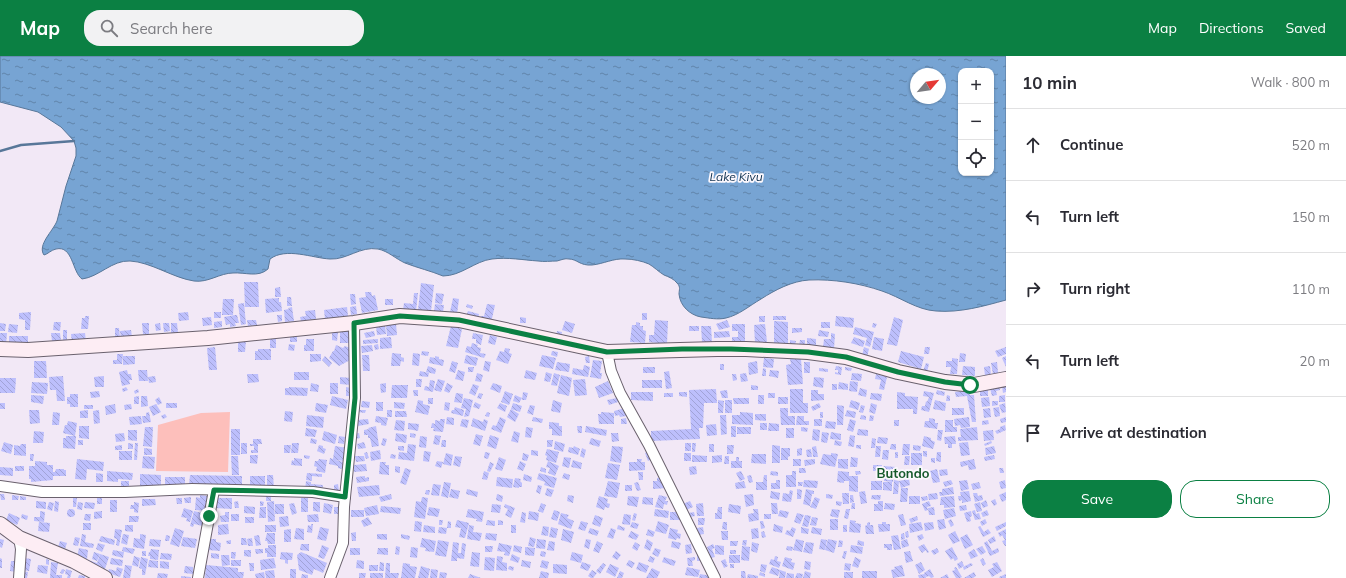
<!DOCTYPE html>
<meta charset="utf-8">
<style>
:root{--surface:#fff;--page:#f2f2f3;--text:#2b2b33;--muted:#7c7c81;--line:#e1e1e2;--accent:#0b8043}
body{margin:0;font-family:Mulish,sans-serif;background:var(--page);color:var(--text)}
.controls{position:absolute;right:12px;top:12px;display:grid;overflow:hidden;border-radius:8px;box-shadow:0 1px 3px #0004}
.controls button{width:36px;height:36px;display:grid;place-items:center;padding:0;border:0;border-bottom:1px solid var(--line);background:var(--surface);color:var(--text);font:20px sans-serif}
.compass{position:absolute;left:910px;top:12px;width:36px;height:36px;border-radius:50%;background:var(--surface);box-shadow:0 1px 3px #0004;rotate:61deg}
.stop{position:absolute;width:12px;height:12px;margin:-9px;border:3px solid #0b8043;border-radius:50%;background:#fff}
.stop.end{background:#0b8043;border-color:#fff;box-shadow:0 1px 4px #0008}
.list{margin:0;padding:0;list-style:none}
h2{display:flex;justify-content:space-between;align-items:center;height:52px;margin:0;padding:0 16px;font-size:17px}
h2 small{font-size:13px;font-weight:400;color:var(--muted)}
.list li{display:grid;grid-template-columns:26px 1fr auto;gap:12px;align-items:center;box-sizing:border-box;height:72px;padding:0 16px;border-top:1px solid var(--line)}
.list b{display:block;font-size:15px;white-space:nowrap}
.list em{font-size:13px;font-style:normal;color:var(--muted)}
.actions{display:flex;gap:8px;padding:12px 16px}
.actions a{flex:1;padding:9px 0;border:1px solid var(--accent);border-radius:16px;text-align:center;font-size:14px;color:var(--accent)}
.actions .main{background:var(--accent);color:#fff}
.icon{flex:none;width:22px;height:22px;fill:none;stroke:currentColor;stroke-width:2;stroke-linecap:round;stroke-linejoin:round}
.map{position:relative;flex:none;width:1006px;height:522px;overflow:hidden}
header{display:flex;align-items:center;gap:24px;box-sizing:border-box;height:56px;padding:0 20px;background:var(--accent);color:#fff}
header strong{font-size:19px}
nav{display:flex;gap:22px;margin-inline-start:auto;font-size:14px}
.search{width:280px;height:36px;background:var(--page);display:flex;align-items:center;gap:10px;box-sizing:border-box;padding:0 14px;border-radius:16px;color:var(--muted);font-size:15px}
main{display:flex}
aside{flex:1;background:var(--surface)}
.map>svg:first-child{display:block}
</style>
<header>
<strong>Map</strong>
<div class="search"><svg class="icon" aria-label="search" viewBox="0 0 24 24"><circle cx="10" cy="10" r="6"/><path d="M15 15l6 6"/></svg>Search here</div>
<nav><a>Map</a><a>Directions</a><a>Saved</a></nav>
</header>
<main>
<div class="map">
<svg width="1006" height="522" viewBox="0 0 1006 522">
<defs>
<pattern id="water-ripples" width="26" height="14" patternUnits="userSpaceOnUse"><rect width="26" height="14" fill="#77a4d3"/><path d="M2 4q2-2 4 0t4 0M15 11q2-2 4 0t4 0" fill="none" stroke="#6084aa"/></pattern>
<pattern id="building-back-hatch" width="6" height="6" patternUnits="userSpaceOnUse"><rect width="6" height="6" fill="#bdbffc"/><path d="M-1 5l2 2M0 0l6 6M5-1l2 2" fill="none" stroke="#a1a3d7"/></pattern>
</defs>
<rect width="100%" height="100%" fill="#f2e8f6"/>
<path fill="#fdbfbb" d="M230 356 228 416 156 415 158 369 201 357Z"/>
<path fill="url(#water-ripples)" stroke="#587799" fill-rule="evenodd" d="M0 0H1006V244C984 250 960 257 936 255 917 254 900 241 882 235 859 227 833 223 809 224 792 225 775 234 761 243 749 250 739 259 726 262 718 264 709 262 701 261 690 259 680 250 679 238 679 234 681 231 677 227 674 223 669 221 664 219 659 216 654 211 649 208 642 205 633 203 625 203 614 202 603 208 592 209 580 210 577 203 569 203 565 202 561 204 557 205 551 205 544 206 538 205 523 204 508 201 492 203 475 205 461 220 443 220 431 215 418 212 405 207 396 203 388 195 378 193 360 190 347 204 330 203 312 202 286 191 270 203L268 213C258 222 245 216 233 217 220 217 208 227 194 225 173 222 151 206 130 205 112 204 99 221 82 223 72 216 73 189 56 193 51 194 48 198 44 199 37 189 53 175 57 165L66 130 76 100V92L74 85 61 71 38 56 0 46ZM961 15H991V117H961ZM916 18H940V42H916Z"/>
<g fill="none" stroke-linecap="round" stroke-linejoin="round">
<path stroke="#587799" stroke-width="2.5" d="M0 95 21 89 74 85"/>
</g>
<g fill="url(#building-back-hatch)">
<path d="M244 226H258L259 251H245Z"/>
<path d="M421 227 434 229 431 255 418 254Z"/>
<path d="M280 231 281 241H275V232Z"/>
<path d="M365 236H371L372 240 375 239 378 254 362 257 359 242 366 241Z"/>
<path d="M414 237H418L416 255 403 254 404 247 413 248Z"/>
<path d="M436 237 444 238 442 248 435 247Z"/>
<path d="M350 238H355L356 248 351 249Z"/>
<path d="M287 241H291L292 250H287Z"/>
<path d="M279 242V246H281L282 255 266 257 265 243Z"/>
<path d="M453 242 459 243 457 258 450 256Z"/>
<path d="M223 243H234L233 259H222Z"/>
<rect x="385" y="243" width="8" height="6"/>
<path d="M244 247 246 268 241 269 238 248Z"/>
<path d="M435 248 444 249 443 256 434 255Z"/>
<path d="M467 248 473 250 472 253 466 251Z"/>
<path d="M487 248 495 249 491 267 479 264 481 260H484Z"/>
<path d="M356 250 357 258 351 259 350 251Z"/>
<path d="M292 251 294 265 285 266 284 254 289 253 288 252Z"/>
<path d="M347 251 348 260 325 263 324 254Z"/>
<path d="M315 254 316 263 301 265 300 261 306 260 305 255Z"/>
<path d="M468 255 479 258 478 263 466 260Z"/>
<path d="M31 256 30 274H25V264L19 263V257Z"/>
<path d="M188 256 189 264 179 265 178 257Z"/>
<rect x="214" y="256" width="7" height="6"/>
<rect x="642" y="257" width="5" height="7"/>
<path d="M235 259H237L239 267H235L236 270 230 271V268L226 269 224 261Z"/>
<path d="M277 259H282V265L278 266Z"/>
<path d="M85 260H89L88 273H81L82 262H85Z"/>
<rect x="759" y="260" width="6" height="6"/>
<rect x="773" y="260" width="13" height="4"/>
<path d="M836 260 854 262 853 272 835 270Z"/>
<path d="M211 261 212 269 203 270 202 262Z"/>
<path d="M520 261 526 262V267H520Z"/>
<path d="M894 261 903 264 897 290 887 288Z"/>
<path d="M247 264H256L257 269 248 270Z"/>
<path d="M655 264 668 265 667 288 649 286V279H654Z"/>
<path d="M727 264 730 271 719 274 716 268Z"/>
<path d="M222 265V271L214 272V266Z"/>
<path d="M565 265 575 268 572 277 562 274Z"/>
<path d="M774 265 788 266V288H774Z"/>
<path d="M54 266H61L60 275 53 274Z"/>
<path d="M636 266 640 267V270H643V274L646 275 645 287 630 286 632 269H636Z"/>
<rect x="821" y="266" width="9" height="6"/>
<path d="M0 267 6 268 5 275H0Z"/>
<path d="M142 267H149V278H143Z"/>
<path d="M160 267 161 274 156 275 155 268Z"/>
<path d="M163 267H169L170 275 164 276Z"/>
<path d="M171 267H177L178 277 171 278Z"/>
<path d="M873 267 877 268 875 272 872 271Z"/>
<path d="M9 268 18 269 17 277 8 276Z"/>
<path d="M396 268 397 279 387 280 386 269Z"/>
<path d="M732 268H745V287H732V281H738V275H732Z"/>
<path d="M765 268 767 286 755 287 754 269Z"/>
<path d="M385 269 386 278 377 279 376 270Z"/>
<path d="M451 270 462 273 458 292 446 290Z"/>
<rect x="689" y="270" width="10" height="5"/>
<path d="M701 270H711L712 286H702Z"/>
<path d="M855 271 874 276 870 291 865 289 867 282 853 278Z"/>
<path d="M115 272H119L120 282H115Z"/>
<path d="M792 272H802V276L792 277Z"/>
<path d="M63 274H67V289L63 288Z"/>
<path d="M131 274 132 281 121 282 120 275Z"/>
<path d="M340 274H350L349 287H340Z"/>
<path d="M819 274 829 276 828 281 818 280Z"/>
<path d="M374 275 375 280 366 282 364 277Z"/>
<path d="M557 275 562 276 561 281 556 280Z"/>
<path d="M729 275 730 281 714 282V276Z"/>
<rect x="290" y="276" width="7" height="10"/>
<path d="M332 276H338L337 285 332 284Z"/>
<path d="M0 277H7L6 289H0Z"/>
<path d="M51 277H60L61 285H52Z"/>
<path d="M85 277 86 286 72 287 71 278Z"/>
<path d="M473 277 483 279 481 289 476 287V283H472Z"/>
<path d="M831 277 835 278 834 293 823 292 824 283H831Z"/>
<path d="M490 279 497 281 495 289 488 287Z"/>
<rect x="9" y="280" width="19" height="8"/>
<path d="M391 281 392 292 380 293V282Z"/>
<path d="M854 281 865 285 863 291 851 287Z"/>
<path d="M874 281 884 283 882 295 872 293Z"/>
<rect x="270" y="282" width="6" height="10"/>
<path d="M807 282 816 283V290H807Z"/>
<path d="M306 283H314V295H304V289H306Z"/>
<path d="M378 283V287L363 288V284Z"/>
<path d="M238 284H246L245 296H238Z"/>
<path d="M790 284 796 285 795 289H790Z"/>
<path d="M800 284H805V291L799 290Z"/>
<path d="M472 287 478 289 477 291 481 292 480 297 486 298 484 302 465 296 467 290 471 291Z"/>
<path d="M289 288 295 289 294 295 288 294Z"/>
<path d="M378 288 379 293 375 294 374 289Z"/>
<path d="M336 289 343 292 345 290 350 292 352 303 339 310 329 302 333 295H334Z"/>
<path d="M372 289 373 295 362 297 361 290Z"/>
<path d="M215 291 217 314H209L207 292Z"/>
<path d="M864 291 869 293 867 301 862 300Z"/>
<path d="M925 291H930L929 298H924Z"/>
<path d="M1006 291V298L998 301 995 295Z"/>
<path d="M505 292 510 293 509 297 512 298 508 308 496 304 500 295 504 296Z"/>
<path d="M258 293H271V304H255V295H258Z"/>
<path d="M422 295 429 296 428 300 421 299Z"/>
<path d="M552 295 558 296 557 301 551 299Z"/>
<path d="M901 295 924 301 921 313 898 306Z"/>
<path d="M392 297 401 298V301L404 302V306L401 305 400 310H391Z"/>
<path d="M413 297 420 298 419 310 412 309Z"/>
<path d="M960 297 966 298 965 306H959Z"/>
<path d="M117 298H123L122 308H113V304H117Z"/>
<path d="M310 298H321V305L310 306Z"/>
<path d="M362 299H369L370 315H363Z"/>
<path d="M466 299 478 302 476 310 464 307Z"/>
<path d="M542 299 556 302 553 313 539 310Z"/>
<path d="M123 300H135V308L123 309Z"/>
<path d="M325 300 332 307 329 311 322 304Z"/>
<path d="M435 300 439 301V303L444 304 443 310 429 307 430 301 435 302Z"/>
<path d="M589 300 590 307H586L585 301Z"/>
<path d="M1006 300V311L1002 302Z"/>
<path d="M764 302 774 303 773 312 763 311Z"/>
<path d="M952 302 958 303 957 318H950L951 311H946V305H952Z"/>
<path d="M790 303H801L803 328 788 329 786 309 791 308Z"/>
<path d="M593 304 602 305 600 317H602L601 323 590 321Z"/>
<path d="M34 305H46L47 322H34Z"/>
<path d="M452 305 458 307 455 317 449 315Z"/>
<path d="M485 305 491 306 489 316 483 314Z"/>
<path d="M757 305 758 317 749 319 748 307Z"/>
<path d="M557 306 570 308 569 316 555 314Z"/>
<rect x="804" y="306" width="6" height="11"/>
<path d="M997 306 998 317 993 318 991 307Z"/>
<path d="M926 307 929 308 927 316 923 315Z"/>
<rect x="720" y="308" width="4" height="6"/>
<path d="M584 309 590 311 588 321 572 318 573 312 583 314Z"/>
<path d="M428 310 436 313 435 318 426 316Z"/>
<path d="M836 310 842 311 841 319 835 318V316L838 317V314H835Z"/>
<path d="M963 310 975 311V320L962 319Z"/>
<path d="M990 310 991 319 985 320 984 311Z"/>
<path d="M468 311H474L473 316H468Z"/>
<rect x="643" y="311" width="12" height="6"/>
<path d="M845 311 852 312 851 315 845 314Z"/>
<path d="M763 312 766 313V320H762Z"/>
<path d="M819 312 828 313V316L819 315Z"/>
<path d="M127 314 128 318H131L132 324H129L130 328 122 330 119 316Z"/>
<path d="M138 314H147L148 325H139Z"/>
<path d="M458 314 465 316 463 325 455 323Z"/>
<path d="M526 314 537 317 535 324 524 322Z"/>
<path d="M770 314 779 315 778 322 769 320Z"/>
<path d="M420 315 429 317 428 321 419 320Z"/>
<path d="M669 315 672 332 666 333 664 316Z"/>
<rect x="294" y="316" width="15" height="8"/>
<path d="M546 316 552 318 550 326 544 325Z"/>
<path d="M477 317 483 319 481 326 475 325Z"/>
<path d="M554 317 560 319 557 330 551 329Z"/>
<path d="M746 317 748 325 741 326 740 318Z"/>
<path d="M852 317 862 318 861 325 851 324Z"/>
<path d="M247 318H258L259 326 248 327Z"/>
<path d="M732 318H736L737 324 733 325Z"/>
<path d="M876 318 887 321 884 334 879 333 881 324 875 323Z"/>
<path d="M561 319 572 322 569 340 557 337Z"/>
<path d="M63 320 65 345H57L56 334H50L49 321Z"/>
<path d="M104 320V331H95L94 321Z"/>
<path d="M155 320 156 326 149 327 148 321Z"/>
<path d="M340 321 351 322V329L340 328Z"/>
<path d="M814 321 824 322 823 332 813 330Z"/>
<path d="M0 322H16L15 337H0Z"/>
<path d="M416 323H422L421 331H416Z"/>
<path d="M438 323 445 325 441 336 434 334Z"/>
<path d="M585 323 587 339 575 340 573 324Z"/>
<path d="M430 324 435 325 433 336 424 334 425 330 429 331Z"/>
<rect x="642" y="324" width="20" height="8"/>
<path d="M608 325 613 337 599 342 595 331Z"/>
<path d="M850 325 858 326 857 336 849 335Z"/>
<path d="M32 326 48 327 47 338 31 337Z"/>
<path d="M839 326 848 328V334L838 333Z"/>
<path d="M311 327 319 329 318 336 310 335Z"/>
<rect x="330" y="327" width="8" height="11"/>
<path d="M386 327V336L381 337 380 328Z"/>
<path d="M447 327 453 330 449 337 444 335Z"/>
<path d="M493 327 502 330 500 337 490 333Z"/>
<path d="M473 328 479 330 475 340 469 337Z"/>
<rect x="832" y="328" width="5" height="6"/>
<path d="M392 329H408L407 342H391Z"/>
<path d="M751 329 758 330V334H751Z"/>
<path d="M999 330 1000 334 996 335 997 339 992 340 990 332Z"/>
<path d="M1002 330H1006V336L1003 337Z"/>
<path d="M126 331 128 334 123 336 122 333Z"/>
<path d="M289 331 308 332 307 340 285 339V332H289Z"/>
<path d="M346 331 351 332V340H346Z"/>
<path d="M860 332 867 334 866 341 858 339Z"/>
<path d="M988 332V340H980V333Z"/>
<path d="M138 333 139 336 135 338 134 335Z"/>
<path d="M716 333 717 347H704L703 372H699L700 383 651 385V375L691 373 689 334Z"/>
<path d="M790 333H803V347H808V357H790Z"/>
<path d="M413 334H418V340H414Z"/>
<path d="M727 334 728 342H722L720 335Z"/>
<path d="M811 334H818V338H824V344L811 345Z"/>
<path d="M937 334 945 336 944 340 936 338Z"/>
<path d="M970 334V339H974L976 366H972L967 340 956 341 955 336Z"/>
<path d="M99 335 100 341 91 342 90 336Z"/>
<path d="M505 335 513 338 509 349 501 346Z"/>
<path d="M924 335 934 337 929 356 921 354 922 350H925L926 345 927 346 929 341 923 340Z"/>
<path d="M523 336 528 337 526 344H522Z"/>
<path d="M631 336H653V345L631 344Z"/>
<path d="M679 336H687V341L679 340Z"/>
<path d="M897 336 905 337V340L918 341 917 358H913V353H897Z"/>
<path d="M456 337 463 338 462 347 454 346Z"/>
<path d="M479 337 483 338 481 343 477 342Z"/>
<rect x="664" y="337" width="9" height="4"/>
<rect x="768" y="337" width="7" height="5"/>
<path d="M871 337 882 338 881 345 870 343Z"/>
<path d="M70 338H78V351H70V348H67V341H70Z"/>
<path d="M31 339 44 340 43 348 31 346Z"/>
<path d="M515 339 522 342 519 347 513 345Z"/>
<rect x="758" y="339" width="6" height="9"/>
<path d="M947 339 950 340V345H946Z"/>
<path d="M1005 339V346H999V340Z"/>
<path d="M139 340V348H134V341Z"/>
<path d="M141 340H147L148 350 141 351Z"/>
<path d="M332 340 348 344 346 353 330 349Z"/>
<path d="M159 341 162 347 158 349 155 344Z"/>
<rect x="778" y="341" width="10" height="7"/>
<path d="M989 341 990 350 982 351 981 342Z"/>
<rect x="428" y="342" width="5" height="6"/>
<path d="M464 342 473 344 469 360 464 361 466 353 461 352Z"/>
<path d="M617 342 618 346 609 349 607 344Z"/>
<path d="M733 342H749V348H734Z"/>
<path d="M418 344 423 345V348L430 350 428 359 415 356Z"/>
<path d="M553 344 562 347 560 357 551 355Z"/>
<path d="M718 344 724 345 723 357H718Z"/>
<rect x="725" y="344" width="7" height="13"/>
<path d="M851 344 860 347 858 354 849 351Z"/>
<path d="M935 344 946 347 945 355 933 353Z"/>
<path d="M362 345 370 346 369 352 361 351Z"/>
<path d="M992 345H998V349L992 350Z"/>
<rect x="376" y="346" width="7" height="9"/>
<path d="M394 346 405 347 404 353 394 352Z"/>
<path d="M445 346 450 347 449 355 444 354Z"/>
<path d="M475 346 481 349 479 353 473 351Z"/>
<rect x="0" y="347" width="5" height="6"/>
<rect x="166" y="347" width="11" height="5"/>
<path d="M316 347 328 349 326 357 315 355Z"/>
<path d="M500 347 507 350 505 356 497 352Z"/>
<path d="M513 347 522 350 520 356 511 353Z"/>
<path d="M819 347 821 351 813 355 811 351Z"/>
<path d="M871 347 877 349 875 358 869 356Z"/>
<path d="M1005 347 1006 356 1002 357 999 349Z"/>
<path d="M115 348 116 357 106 359 105 350Z"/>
<path d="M131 348 132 353 125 354 124 349Z"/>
<path d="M156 348 161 356 153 360 149 351Z"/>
<rect x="84" y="349" width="9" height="4"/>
<path d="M530 349 535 350 533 359 527 357Z"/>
<path d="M837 349 844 350 843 369H837Z"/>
<path d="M861 349 865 350 863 357 859 356Z"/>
<path d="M455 351 464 354 463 360 451 357 452 354H454Z"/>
<path d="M999 351 1000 360 995 361 993 352Z"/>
<path d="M625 352 626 360 620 361 619 359 615 360 614 355Z"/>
<path d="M780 352H788V360H795V369H781Z"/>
<rect x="952" y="352" width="12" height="7"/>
<path d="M990 352 991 361 984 362 983 353Z"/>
<path d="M511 353 519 358 515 366 507 361Z"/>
<path d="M29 354H39L40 367 30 368Z"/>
<path d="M88 354V362H80V355Z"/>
<path d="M99 354 100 367 94 368 93 355Z"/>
<path d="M358 354H366L365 357 358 356Z"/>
<rect x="387" y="354" width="5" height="7"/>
<path d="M847 354 856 356 855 362 845 360Z"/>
<path d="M285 355 293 356 292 366 284 365Z"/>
<path d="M395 355H406L407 361H395Z"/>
<path d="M53 356 60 357 59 369H52Z"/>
<path d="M149 356 151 366 143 367 142 360H146V357Z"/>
<path d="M487 356 490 357 489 361 485 360Z"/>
<path d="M601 356 614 357V368H599L598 358H601Z"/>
<path d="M740 356 753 357V369L732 368V359H740Z"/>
<rect x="820" y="356" width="3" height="6"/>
<path d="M165 358 167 361 163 363 161 360Z"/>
<path d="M755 358H766V365L755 364Z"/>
<path d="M307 359 324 361 323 372 306 370Z"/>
<path d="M720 359H726L727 378 721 379Z"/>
<path d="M861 359 866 360V364L860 363Z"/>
<path d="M870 359 874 360 873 365H869Z"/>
<path d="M141 360 142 368 130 369 129 361Z"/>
<path d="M376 360 388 362 386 370 381 369V367L375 366Z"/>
<path d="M797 360H804V365H809V369H796Z"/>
<path d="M447 361 454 362V369L446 368Z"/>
<path d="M500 361 506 364 501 377 491 373 493 369 496 370Z"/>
<path d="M533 361 543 363 542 367 532 365Z"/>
<path d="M969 361 970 371 961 372 960 369 955 370 954 363Z"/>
<path d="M1006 361V366L1001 367 1000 363Z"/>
<path d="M473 362 483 366 484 363 488 365 485 375 471 370Z"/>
<path d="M626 362 627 368H621V363Z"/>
<path d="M929 362 935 363V367H938L937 373 924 371 925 365H929Z"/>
<path d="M368 363 369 368 358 370 357 364Z"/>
<path d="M440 363H445L443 376 433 375 434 372H431L432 367 435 368V364L440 365Z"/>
<path d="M462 363 469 364 467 372 460 370Z"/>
<rect x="814" y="363" width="8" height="7"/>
<path d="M850 363 856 365 853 376 847 374Z"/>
<path d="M396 364 405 365 404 375 394 374Z"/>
<rect x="894" y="364" width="5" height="6"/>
<path d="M945 364H953V371H957V376H945Z"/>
<path d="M988 364 989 368 982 369V365Z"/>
<path d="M68 365 77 367 75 380 63 377 65 369H67Z"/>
<path d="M826 365 836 366 835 373 825 372Z"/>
<path d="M549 366 559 367V370H562V380L552 379V373H549Z"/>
<path d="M408 367 419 368 418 375 408 373Z"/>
<rect x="760" y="367" width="7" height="7"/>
<path d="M769 367 779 368V375H768Z"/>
<path d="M716 368 717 379 707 380 706 369Z"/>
<path d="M1005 369 1006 374 997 378 995 375 1000 373V371Z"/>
<path d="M79 370H89V383L79 382Z"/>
<path d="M376 370 379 390 372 391 370 382H368V379H364V374L369 373 368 372Z"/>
<path d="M577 370H582V377H578Z"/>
<path d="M586 370 607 374 606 380 585 376Z"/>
<rect x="731" y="370" width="5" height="11"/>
<path d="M145 371H153L152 391 143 390Z"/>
<path d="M526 371 533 372 531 382 525 381Z"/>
<rect x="737" y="371" width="14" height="7"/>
<path d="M801 371 808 372 807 376 801 375Z"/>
<path d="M977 371 978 384 958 385V381H961L960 373Z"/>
<path d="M306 372 317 374 315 381 305 380Z"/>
<rect x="786" y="372" width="8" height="10"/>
<rect x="231" y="373" width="9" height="26"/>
<path d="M813 373 820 374 819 385 812 384Z"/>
<path d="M858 373 868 374V380L857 379Z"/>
<path d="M128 374H137V385L128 384Z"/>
<path d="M938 374H943L941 385 937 384Z"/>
<path d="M993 374 994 384 984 385 983 375Z"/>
<path d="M34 375 44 376 43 387H33Z"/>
<path d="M324 375 337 379 335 388 322 384Z"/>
<path d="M514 375 520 377 518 387 511 385Z"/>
<path d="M822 376 829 377 827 387 821 386Z"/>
<path d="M831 376 841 378V384L830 383Z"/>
<path d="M124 377 125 385 116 386 115 378Z"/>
<path d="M359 377 360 382 355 383 354 378Z"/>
<path d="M396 377 407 379 406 387 395 385Z"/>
<path d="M410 377 416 378 415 382 410 381Z"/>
<path d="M611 377H618L619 385 612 386Z"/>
<path d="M476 378 483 380 480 390 473 388Z"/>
<path d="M435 379 441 380 439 389 433 388Z"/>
<path d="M490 379 499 382 496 393 487 390Z"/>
<path d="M850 379 855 380 854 391 848 390Z"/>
<path d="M66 380H76L75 393 63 392V382H66Z"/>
<path d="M339 380 345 381 344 388 338 387Z"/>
<path d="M420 380 427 381 426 392 419 391Z"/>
<path d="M924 380 931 382V384L935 386 933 393 922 390Z"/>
<path d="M955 380 956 388H952V392H948V388H945L944 381Z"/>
<path d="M878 381 888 382 887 388 877 387Z"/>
<path d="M311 382 317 384 316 388 310 387Z"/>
<path d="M383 382 387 383 385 390 381 389Z"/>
<path d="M591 382 601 385 599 391 589 388Z"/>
<path d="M872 382 876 383 875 392H871Z"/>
<path d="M253 383H261L262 388H258V397H251V394H254V390H250V388H253Z"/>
<rect x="78" y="384" width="5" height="5"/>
<path d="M442 384H446V391H441Z"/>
<path d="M547 384H553L552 391H547Z"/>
<path d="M835 384 842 386 841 390 834 389Z"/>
<path d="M555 385 565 388 563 396 554 393Z"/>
<path d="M991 385 992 387 985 390 984 388Z"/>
<path d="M4 386 13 389 11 398 1 395Z"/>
<path d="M364 386 366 392 358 393 357 388Z"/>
<path d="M968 386 970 399 961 400 959 387Z"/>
<path d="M128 387 133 388V393H128Z"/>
<path d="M135 387H138L137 404H134Z"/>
<rect x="241" y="387" width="6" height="11"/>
<path d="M292 387H299L298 397H291Z"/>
<rect x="685" y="387" width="6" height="8"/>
<path d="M692 387H696L695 396H692Z"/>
<path d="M21 388H26V400L14 399V389L20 390Z"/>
<path d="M408 388 416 389 414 405 398 403 399 396 407 397Z"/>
<rect x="709" y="388" width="5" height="8"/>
<path d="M891 388H896V394L890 393Z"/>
<path d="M903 388H910L909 399H902Z"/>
<path d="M122 389V394H115V390Z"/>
<path d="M284 389H291L290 397H284Z"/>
<path d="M319 389 323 390V392L326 393 324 398 317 395Z"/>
<path d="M727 389H734L733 398H727Z"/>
<path d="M772 389 780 390V407H772Z"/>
<path d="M856 389H861V393L856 392Z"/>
<path d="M913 389 921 390 920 395 913 394Z"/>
<path d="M335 390 347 392 344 405 335 404 344 406 342 413 338 412V410L329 408 330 402 333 403Z"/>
<path d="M398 390H404V395L398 394Z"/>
<path d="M574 390 580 393 578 399 568 396 569 391 573 392Z"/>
<path d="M612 390 623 391 621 407 610 405Z"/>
<path d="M816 390 818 401H813L812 391Z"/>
<path d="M876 390H881L880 401H875Z"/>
<path d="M994 390 996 397 986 399 985 392Z"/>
<path d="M144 392 152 393V399H144Z"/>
<path d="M582 392 586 394 584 402 580 400Z"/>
<path d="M781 392H790V400L788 401V404H781Z"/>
<path d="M802 392V399L797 400V393Z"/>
<path d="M547 393 559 396 556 407 546 404 547 400 545 399Z"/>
<path d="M811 393 812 401H807L806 394Z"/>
<path d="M380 394 381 403 371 405 370 396Z"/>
<path d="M531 394 538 395V400L531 399Z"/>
<path d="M883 394H889L888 404 882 403Z"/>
<rect x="119" y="395" width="13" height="9"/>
<path d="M424 395 431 396 429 406 423 405Z"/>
<path d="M649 395 652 403 648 405 645 397Z"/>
<path d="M923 395H927V401L923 400Z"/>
<path d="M367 396 369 402 366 403 364 397Z"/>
<path d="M485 396 490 397 488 403 484 402Z"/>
<rect x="895" y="396" width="3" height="6"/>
<path d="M937 396H941V406L936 405Z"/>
<path d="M446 397 453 399 451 410 443 408Z"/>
<path d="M523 397 529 399 527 405 522 404Z"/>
<rect x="684" y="397" width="7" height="8"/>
<path d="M831 397 838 398 835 411 820 408 823 398 831 399Z"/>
<rect x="911" y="397" width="11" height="12"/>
<path d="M30 398H34L33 405H30Z"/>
<path d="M391 398 396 399 395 403 390 402Z"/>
<path d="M752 398H766V408L751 407Z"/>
<path d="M250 399H258L257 408 250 407Z"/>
<path d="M304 399 310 400 309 403 304 402Z"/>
<path d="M692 399 707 400V406H692Z"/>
<path d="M722 399V406L712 407V400Z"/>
<path d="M994 399 995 403 985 405 984 401Z"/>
<path d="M143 400 155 401 154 413 142 412Z"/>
<path d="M231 400H238L239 419H232Z"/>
<path d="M355 400H364L365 405 356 406Z"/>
<path d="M455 400 462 401 460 411 453 409Z"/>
<path d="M725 400H729V408H724Z"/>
<path d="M905 400H910L909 409H904Z"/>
<path d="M499 401 506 404 502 415 495 413Z"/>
<path d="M564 401 571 402 569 412 562 410Z"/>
<path d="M736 401H739V405H742V412H731V405H736Z"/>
<path d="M851 401 858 402 857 411H850Z"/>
<path d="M294 402 302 403V410L291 409 292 404 294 405Z"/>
<path d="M931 402H935V407L931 406Z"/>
<path d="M77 403 104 406 103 415 87 413 86 424 75 423Z"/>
<path d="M319 403 327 404 325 417 316 415 317 411 314 410 315 405H318Z"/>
<path d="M637 403H642L641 406H645V414L629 415V406H637Z"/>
<rect x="793" y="403" width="8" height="7"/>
<path d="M815 403V408L805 410 804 404Z"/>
<path d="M838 403H848V413L838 412Z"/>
<path d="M974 403 976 413 969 414 968 409 961 411 960 406Z"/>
<path d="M573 404 582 407 581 413 571 411Z"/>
<path d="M35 405 47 406V409H53V424L31 426V423H29V410H35Z"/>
<path d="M437 405 443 406 441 412 435 410Z"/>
<path d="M520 405 526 408 523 415 517 413Z"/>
<path d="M548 405 559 410 555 420 548 417 550 412 546 411Z"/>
<path d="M380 406H386L385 409H389V419L379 418Z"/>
<path d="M490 406 494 408 490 416 487 415Z"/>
<path d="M608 407 620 409 617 424 605 422Z"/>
<path d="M366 408 367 415 354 416V409Z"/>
<path d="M873 409H882L881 415H873Z"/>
<rect x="15" y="410" width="9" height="5"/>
<path d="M395 410 400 411V417L395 416Z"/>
<path d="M696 410 697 418 690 419 689 411Z"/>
<path d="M883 410 896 411V417L883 416Z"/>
<path d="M0 411 13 412V420L0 419Z"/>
<path d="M541 411 546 413V417L540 415Z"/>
<path d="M405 412 411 414 406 429 400 427Z"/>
<path d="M799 412H805L806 417H799Z"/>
<path d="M999 412H1003L1004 417H1000Z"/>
<path d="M56 413H64V414H66V420H53V416H55Z"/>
<path d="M937 413 940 426 933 427 930 415Z"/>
<path d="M947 413 948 419 940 420 939 414Z"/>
<path d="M107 415 133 417 132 424 118 423V426L107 425Z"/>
<path d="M484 415 489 417 487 424 482 423Z"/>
<path d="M741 415 745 423 740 425 736 417Z"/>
<path d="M771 415 778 416V420L770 419Z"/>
<path d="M792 415H796V431H786V419H792Z"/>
<path d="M838 415 849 416V425H844V427L837 426Z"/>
<path d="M855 415H860L861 418 856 419Z"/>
<path d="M638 416H643V424H639Z"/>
<path d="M96 417 103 418V426H96Z"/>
<path d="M307 417 322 418V421L312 420V425L306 424Z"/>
<path d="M539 417 557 422 554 432 544 429 545 426 537 423Z"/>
<path d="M564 417 570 419 569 424 562 422Z"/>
<path d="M140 418 161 419V430H140Z"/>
<path d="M524 418 532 421 531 426 523 424Z"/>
<path d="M884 418 894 419 893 426 884 425Z"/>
<path d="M190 419 242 420V430L189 429Z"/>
<path d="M267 419H273L274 432 267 433Z"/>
<path d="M751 419 753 426 749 427 747 420Z"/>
<path d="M764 419H767V434H756V426H763Z"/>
<rect x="250" y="420" width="15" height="12"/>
<path d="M365 420V422L369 421V425L357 427 356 421Z"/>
<path d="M849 420H858V436L849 435Z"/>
<rect x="165" y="421" width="20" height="10"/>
<path d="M497 421 513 423 512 432 496 430Z"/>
<path d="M662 421 663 429H666L667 432 653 433V425H657V422Z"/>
<path d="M515 422 521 423 520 425 522 427V431H519V432L513 431Z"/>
<path d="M909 423 910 429 901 432 899 425Z"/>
<path d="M776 424H780V433H771V427H776Z"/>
<path d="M804 424 818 425 817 432 803 431Z"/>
<path d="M894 424 899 425 898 438H893Z"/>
<path d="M951 424 953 428 945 431 943 426Z"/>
<path d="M967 424 969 433 961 435 959 425Z"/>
<path d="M1005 424 1006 432 1001 433 999 426Z"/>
<path d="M121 425H129V432L121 431Z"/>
<path d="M306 425 311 426V428L323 429 322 435 305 434Z"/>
<path d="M608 425 620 427 617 442 604 440Z"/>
<path d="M744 425 746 432 736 433 735 427Z"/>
<rect x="871" y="425" width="11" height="9"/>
<path d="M444 426 451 427 448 442 441 440Z"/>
<path d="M638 426 641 434 637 435 634 427Z"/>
<path d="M798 426H803L802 430H798Z"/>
<path d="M883 426H892V435L883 434Z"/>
<path d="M979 426 981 432 973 434 971 428Z"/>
<path d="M338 428 339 435 334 436V429Z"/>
<path d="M433 428 441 429 439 440 431 439Z"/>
<path d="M379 429 380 439 359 441 357 431Z"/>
<path d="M538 429 542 430 540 438 536 436Z"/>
<rect x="625" y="429" width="7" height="6"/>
<path d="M953 431 954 438 940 440 939 436H942V433Z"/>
<path d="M547 432 554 434 551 441 545 439Z"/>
<path d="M901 432H908L907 446H900Z"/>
<path d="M451 433 460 435 458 443 449 441Z"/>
<path d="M467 433 478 436 477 441 466 438Z"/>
<path d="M797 433 802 434 801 443H797Z"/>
<path d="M806 433 814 435V438H812L810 450 803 448Z"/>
<path d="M426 434H430L429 439 425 438Z"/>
<path d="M790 434 793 435 791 446 782 445 783 437 789 438Z"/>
<path d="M771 435 780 437 779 444 770 442Z"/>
<path d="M865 435 867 447 861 448 859 436Z"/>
<path d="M969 435 971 445 962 447V444L959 445 958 440H961L960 436Z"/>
<path d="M1006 436V444L1002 446 999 439Z"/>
<path d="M842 437H849V448H843Z"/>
<path d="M937 437 938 443 929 444 928 438Z"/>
<path d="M973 437H977L978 440 982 439 983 444 975 446Z"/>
<path d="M0 438H4L5 444H1Z"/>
<path d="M391 438 392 443 381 446 379 441Z"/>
<path d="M497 438 503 440 502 446 496 444Z"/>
<path d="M753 438 754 449 746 451 744 439Z"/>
<path d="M826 438 833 439 832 443 826 442Z"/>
<path d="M12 439 19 440 18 444H12Z"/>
<path d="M200 439 207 440V443H210L209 455 195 454 196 441 200 442Z"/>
<path d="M568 439 574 440 573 447 567 445Z"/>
<path d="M659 439 667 441 665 445H668L667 449 664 448 663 453 655 451Z"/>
<path d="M850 439H853L854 446 850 447Z"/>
<path d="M872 439H881L880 444 871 443Z"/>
<path d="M20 440 26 441V444H20Z"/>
<rect x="266" y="440" width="5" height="5"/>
<path d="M599 440 608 443 607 447 610 448 609 452 605 451 604 454 596 451Z"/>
<path d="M628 440 639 441 637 451 627 449Z"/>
<rect x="909" y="440" width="11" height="8"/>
<path d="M927 440 928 444 922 445 921 441Z"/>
<path d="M954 440 955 451 944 452V449H940L941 441Z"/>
<path d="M191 441V447H185L184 442Z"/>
<path d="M422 441 428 442 425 463 414 461 416 445 421 446Z"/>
<path d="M643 441 653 442V449L642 448Z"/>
<path d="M815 441 820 443 816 453 810 451Z"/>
<path d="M73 442H77L76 451H73Z"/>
<rect x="97" y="442" width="5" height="6"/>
<path d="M176 442H182V448H177Z"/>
<path d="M216 442H232V453L215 452Z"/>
<rect x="301" y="442" width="7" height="14"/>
<path d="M142 443H155L156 449 142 450Z"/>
<path d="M995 443 997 448 994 450 991 445Z"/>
<rect x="110" y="444" width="7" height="12"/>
<path d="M986 444 988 450 983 452 981 447Z"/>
<path d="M36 445 46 446V453L36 452Z"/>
<path d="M55 445 59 446 58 456 54 455Z"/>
<path d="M238 445 239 452H235L234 446Z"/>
<path d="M260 445 264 446 263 450H260Z"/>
<path d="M274 445 275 465 268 466 267 446Z"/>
<path d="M690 445 693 451 686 454 683 448Z"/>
<path d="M836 445 842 446 841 450 836 449Z"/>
<path d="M878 445H883V455H874V448H878Z"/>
<path d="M929 445 931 450 927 451 928 454 925 455 922 448Z"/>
<path d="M49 446 54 447 52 455 47 453Z"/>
<path d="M78 446 83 447 82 454 77 453Z"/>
<path d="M85 446 95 447 94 453 84 452Z"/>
<path d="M134 446 139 447 138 457 134 456V453H130L131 449H134Z"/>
<path d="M313 446H320V456L313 455Z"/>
<path d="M980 446 982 455 977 456 974 448Z"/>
<path d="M294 447 297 457 292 459 289 448Z"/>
<path d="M324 447 333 449 331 458 323 456Z"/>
<path d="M541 447 546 449 543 457 538 455Z"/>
<path d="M703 447 704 460H697L696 448Z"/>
<path d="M771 447H777L778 458H772Z"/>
<path d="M852 447H855V453H851Z"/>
<path d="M885 447 895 448 894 454 884 453Z"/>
<rect x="275" y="448" width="9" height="10"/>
<path d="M492 448 501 449 500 457 491 456Z"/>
<path d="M505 448 515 452 511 462 505 459 508 453 504 451Z"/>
<path d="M729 448 741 450 740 458 728 456Z"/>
<path d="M377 449 379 458 366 460 364 452Z"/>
<path d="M966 449 967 454 960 455 959 450Z"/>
<path d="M244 450 255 451V458L244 457Z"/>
<path d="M381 450 401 452 400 458 380 456Z"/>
<path d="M260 451H266V462H259Z"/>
<rect x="334" y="451" width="6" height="7"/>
<path d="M429 451 440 453 438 461 427 459Z"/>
<path d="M718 451H722V463H715V457H717Z"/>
<path d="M934 451 935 459H929L928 452Z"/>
<path d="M184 452 193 455 190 466 186 465 187 462 181 461Z"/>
<path d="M954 452 956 460 945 463 943 454Z"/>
<path d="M468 453 484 456 482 466 476 465 477 463 466 461Z"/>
<path d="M655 453 669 455 668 462 654 460Z"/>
<path d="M753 453H758L759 464 749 466 748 458 754 457Z"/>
<path d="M832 453 840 454 838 462 830 460Z"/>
<path d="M846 453H850L848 463 844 462Z"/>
<circle cx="71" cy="457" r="4"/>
<rect x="351" y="454" width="13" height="7"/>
<path d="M554 454 560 456 557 465 551 463Z"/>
<path d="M780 454 789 456 787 462 778 460Z"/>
<path d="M975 454 976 458 979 457 981 463 975 464 972 455Z"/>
<path d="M987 454 989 459 983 461 981 457Z"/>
<path d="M40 455 45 456 44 466 34 465V461H40Z"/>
<path d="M102 455V462L94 463V456Z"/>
<path d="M194 455 206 458 203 470 194 468 193 471 190 470Z"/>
<path d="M529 455 539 457 538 465 528 463Z"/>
<path d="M971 455 972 460 970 461 971 465 967 466 964 457Z"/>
<path d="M225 456H229V466H221L220 460 225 459Z"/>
<path d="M522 456 526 457 525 467 520 466Z"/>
<rect x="670" y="456" width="10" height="8"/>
<path d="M694 456 695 460 690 461 689 457Z"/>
<path d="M9 457 20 462 17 469 6 464Z"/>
<path d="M561 457 569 459 567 462 574 465 571 473 558 468Z"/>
<path d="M634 457 637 458 635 465 632 464Z"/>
<path d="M797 457 804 459 800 468 794 466Z"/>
<path d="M22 458 28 460 27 464 21 462Z"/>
<path d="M85 458H91L90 465 84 464Z"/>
<rect x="231" y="458" width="8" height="7"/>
<path d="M318 458 319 466H308L307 459Z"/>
<path d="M624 458 631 459 630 469 622 468Z"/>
<rect x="764" y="458" width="7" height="5"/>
<path d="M903 458 906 469 901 470 898 459Z"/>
<path d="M595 459 603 462 600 471 592 468Z"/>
<path d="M805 459 811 460 808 471 802 470Z"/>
<path d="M129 460H139L138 466H129Z"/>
<path d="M288 460 289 470 280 471 279 461Z"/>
<path d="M917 460 918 464 911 467 909 463Z"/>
<rect x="245" y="461" width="9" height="6"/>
<path d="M368 461 372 468 364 471 361 465Z"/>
<path d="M812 461 818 462 816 470 810 469Z"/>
<path d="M698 462H705L704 469H698Z"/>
<rect x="830" y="463" width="8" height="11"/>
<path d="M944 463 946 472 939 474 937 464Z"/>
<path d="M951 463 954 469 951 471 948 465Z"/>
<path d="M985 463 987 467 982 470 980 466Z"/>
<path d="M439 464H443L442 469H439Z"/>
<path d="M457 464 469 467 465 482 459 481 461 472 455 471Z"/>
<path d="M487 464 495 465V470L486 469Z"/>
<path d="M498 464 503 465V469H498Z"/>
<path d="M850 464 856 465 855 467 861 468 860 477 849 476Z"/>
<path d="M415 465 422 466 421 476 414 475Z"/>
<path d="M448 465 451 466V472H447Z"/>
<path d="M581 465 588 467 585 475 578 473Z"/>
<path d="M658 465 669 469 666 478 655 475Z"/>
<path d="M760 465H763L765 472 761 473Z"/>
<path d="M39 466 50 467 49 476 38 475Z"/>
<path d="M632 466 639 468 637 473 630 471Z"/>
<path d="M723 466H727V474L722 473Z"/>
<path d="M870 466V469H873L874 478H866L865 470 867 469V467Z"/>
<path d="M882 466H886V468H890V475L879 476 878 468H882Z"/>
<path d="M921 466 923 474 910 477 909 468Z"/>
<path d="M933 466 934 473 925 475 924 467Z"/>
<path d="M1006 466V470L997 475 995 471Z"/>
<rect x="83" y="467" width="8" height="7"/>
<path d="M228 468 229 478 218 479V469Z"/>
<path d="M311 468H313L312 477 307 476 308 469 311 470Z"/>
<path d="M774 468 783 471 782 477 773 475Z"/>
<path d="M125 469H133V476L125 475Z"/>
<rect x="265" y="469" width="11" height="7"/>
<path d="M424 469 435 471V477L423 476Z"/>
<path d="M469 469 474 470 473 476 482 477 480 485 467 483Z"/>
<rect x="511" y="469" width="5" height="8"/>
<path d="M618 469 625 472 624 475 617 473Z"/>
<rect x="843" y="469" width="4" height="7"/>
<path d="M543 470 549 471 548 480 541 479Z"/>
<path d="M980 470 984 476 988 473 991 477 983 481 978 471Z"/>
<path d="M320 471 329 473 326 485 317 483Z"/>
<path d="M439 471 447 472 446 478 438 477Z"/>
<path d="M551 471 558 473 556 482 549 481Z"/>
<path d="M703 471 704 478 698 479 697 472Z"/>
<path d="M792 471 796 473 793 481 785 478 787 474 790 475Z"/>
<path d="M801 471 809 473 808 478 801 477Z"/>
<path d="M812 471 822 473 821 479 811 477Z"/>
<path d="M175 472 184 475 179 491 170 488Z"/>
<path d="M296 472 304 473V484L294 483Z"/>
<path d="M590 472 599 475 597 480 588 477Z"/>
<path d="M611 472 616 474 613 483 607 481Z"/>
<path d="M670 472 678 474 677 477 681 478 680 483 677 482 676 484 668 482Z"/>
<path d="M758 472 759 482 752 483 751 473Z"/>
<path d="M115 473 122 474 119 490 116 489 117 483 114 482Z"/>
<path d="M291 473V486H284V474Z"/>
<path d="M563 473 574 476 571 487 561 484Z"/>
<path d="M648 473 655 476 653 481 646 479Z"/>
<path d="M1006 473V490H1005L1002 485 1005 484 1002 479 1000 481 998 477Z"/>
<path d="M631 475 639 479 636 484 628 481Z"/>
<path d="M721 475H728V484H722Z"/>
<path d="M764 475 766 481 762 482 761 476Z"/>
<path d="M908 475 909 481 906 482 905 476Z"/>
<path d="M955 475 960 485 953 488 948 479Z"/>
<path d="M356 476V485H352L351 477Z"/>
<path d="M267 477H275V488H268L267 485H265Z"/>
<path d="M486 477 497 478 496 485 485 483Z"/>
<path d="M904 477 905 483 901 484V478Z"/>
<path d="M82 478 86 479 85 486 94 488 93 492 80 490Z"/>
<path d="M123 478 129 479 127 489 121 487Z"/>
<path d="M140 478 146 479 144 493 133 491 134 482 140 483Z"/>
<path d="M377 478H387V484L377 483Z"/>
<path d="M401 478 410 480 409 484 401 482Z"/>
<path d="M922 478 924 482 919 485 917 480Z"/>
<path d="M967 478 973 489 965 493 960 482Z"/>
<path d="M166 479 170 480 169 485H165Z"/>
<path d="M259 479 261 489 256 490 254 480Z"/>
<path d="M898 479 901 493 894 494 891 480Z"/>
<path d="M101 480 115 484 114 489 99 485Z"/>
<path d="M994 480 996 485 990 488 988 484Z"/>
<path d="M75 481 80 482 78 490 73 489Z"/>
<path d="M183 481 197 483 195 492 181 490Z"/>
<path d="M530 481 536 483 534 491 528 490Z"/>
<path d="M241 482H246L247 489H241Z"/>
<path d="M252 482 253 490H248L247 483Z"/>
<path d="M422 482 436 485 434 496 425 495 426 492 420 491Z"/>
<path d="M0 483 4 484 2 492 0 491Z"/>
<path d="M150 483 161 484 160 491 149 490Z"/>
<path d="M209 483H216V486L221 487 220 495 208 494Z"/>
<path d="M537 483 546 484 545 493 536 492Z"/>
<path d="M586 483 591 484 589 493 584 491Z"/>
<path d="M647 483 653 487 650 495 644 492Z"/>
<path d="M796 483 804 485 802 496 793 494Z"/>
<path d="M821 483 827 484 825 494 819 493Z"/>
<path d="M828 483 837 485 834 497 825 494Z"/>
<path d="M907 483 909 490 902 492 901 485Z"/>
<path d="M231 484V488H227L226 485Z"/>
<path d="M438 484 449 486 446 501 435 499Z"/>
<path d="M743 484H747L746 490 742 489Z"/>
<path d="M839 484 843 485 842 491H838Z"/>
<path d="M858 484 864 486V490L857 489Z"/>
<path d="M60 485 67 487 65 493 58 491Z"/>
<path d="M549 485 555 486 554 495 547 494Z"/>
<path d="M597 485 603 488 599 497 593 495Z"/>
<path d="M672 485 681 487 679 493 671 491Z"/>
<path d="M730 485H738L737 490H730Z"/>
<path d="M987 485 992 495 998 492 999 496 990 500 984 487Z"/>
<path d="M453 486 459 487 458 497H461L462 487 466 488 464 503 457 502V505H451Z"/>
<path d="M635 486 640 489 637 495 632 492Z"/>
<path d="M752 486 759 488 757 497 751 495Z"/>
<path d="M806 486 814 487 812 498 803 496Z"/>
<path d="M98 487 105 489 102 496 96 493Z"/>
<path d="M499 487 512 490 509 500 504 499 505 496 497 495Z"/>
<path d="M301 488H309V495L300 494Z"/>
<path d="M691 488 692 497 686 498 685 489Z"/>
<path d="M713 488 715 492 712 493 715 501 711 502 707 491Z"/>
<path d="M884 488H892V494H887V492H884Z"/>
<path d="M924 488 929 496 927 497 926 494 922 497 918 491Z"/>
<path d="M268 489H276V501H267V497H265V492H268Z"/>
<path d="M322 489 329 492 324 503 318 501Z"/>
<path d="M514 489 522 491 521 497 513 495Z"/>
<path d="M715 489 724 490V499L715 498Z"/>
<path d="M851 489 863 491 862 498 850 496Z"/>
<path d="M396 490 400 491 399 499 395 498Z"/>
<path d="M485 490H493L492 496H485Z"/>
<path d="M742 490 750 491 749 505 741 504Z"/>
<path d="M787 490 793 491 792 495 786 494Z"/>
<path d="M982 490 986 496 981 499 976 493Z"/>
<path d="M123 491 135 493 133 498 122 495Z"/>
<path d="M411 491 418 492 417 502 410 501Z"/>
<path d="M525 491 535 492 534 500 525 499Z"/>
<path d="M952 491 958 503 955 505 953 502 951 504 945 495Z"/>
<path d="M79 492 88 494 87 503 77 501Z"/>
<rect x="350" y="492" width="10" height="7"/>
<path d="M378 492H388V499L377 498Z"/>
<path d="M655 492 661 494 658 501 652 498Z"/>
<path d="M937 492 939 496 934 499 931 495Z"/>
<path d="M151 493 159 494 158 504 150 503V500H148L149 496H150Z"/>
<path d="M255 493H263V497L256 498Z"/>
<path d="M974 493 978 500 971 503 968 497Z"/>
<path d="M113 494 124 496 123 502 112 499Z"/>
<path d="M244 494H251V501L244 500Z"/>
<rect x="730" y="494" width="6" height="4"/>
<rect x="142" y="495" width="4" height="5"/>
<path d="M541 495 546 496 545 501 540 500Z"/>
<path d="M616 495 621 499 617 504 612 501Z"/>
<path d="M844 495H847L845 503 842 502Z"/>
<path d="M910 495 913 505 906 507 904 496Z"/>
<path d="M94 496 100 498 97 505 92 503Z"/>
<path d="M231 496H236L235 503 231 502Z"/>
<path d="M281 496 293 497 292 504H288V508L285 507V504L280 503Z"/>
<path d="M301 496 327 507 323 517 314 513 312 519 299 514 297 499Z"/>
<path d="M472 496 480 497 479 511 470 510Z"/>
<path d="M572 496 583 499 581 507 570 504Z"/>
<path d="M161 497 172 498 171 504 160 503Z"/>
<path d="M211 497 219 498V503L211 502Z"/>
<path d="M100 498 109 501 105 513 86 506 88 504 97 507Z"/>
<path d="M512 498 520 502 518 507 510 504Z"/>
<path d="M221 499H229L230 509 222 510Z"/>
<rect x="697" y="499" width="5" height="6"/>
<rect x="729" y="499" width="11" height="8"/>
<path d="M134 500 140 502 138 511 132 509Z"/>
<path d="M497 500 503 501 502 506 507 507V515L496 514Z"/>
<path d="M650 500 655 502 653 507 648 505Z"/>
<path d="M775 500 778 501 777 505 781 506 779 512 769 508 771 503 774 504Z"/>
<path d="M141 501 148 503 145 519H142V513L139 512Z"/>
<path d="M485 501 495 502 494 515 484 514Z"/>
<path d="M664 501 676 505 674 510 662 506Z"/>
<path d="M695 501V504L692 505 693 510H688L687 502Z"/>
<path d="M785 501 792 503 791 506 795 507 793 514 782 510Z"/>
<path d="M855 501 861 504 858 512 852 510Z"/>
<path d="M0 502 2 503V512H0Z"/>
<path d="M24 502 31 503 29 515 22 514Z"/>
<path d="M111 502 123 504 122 510 110 508Z"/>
<path d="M274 502 276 512 261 514 260 504Z"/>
<path d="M983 502 986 508 983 510 980 504Z"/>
<path d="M46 503 49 504V509L46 508Z"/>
<path d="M725 503 727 507H726L728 510 724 512 721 505Z"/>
<path d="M149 504 158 505V512L148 511Z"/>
<rect x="231" y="504" width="10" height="6"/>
<path d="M357 504 364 505V513L356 512Z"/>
<path d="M522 504 531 506 530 512 521 510Z"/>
<path d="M542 504 549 506 547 513 540 511Z"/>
<path d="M629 504 635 507 632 512 626 509Z"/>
<path d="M11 505H18L17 516 10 515Z"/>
<path d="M160 505 169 506V513L160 512Z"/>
<path d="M805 505 811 506 810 514 804 513Z"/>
<path d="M962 505 964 510 959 513 957 508Z"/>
<path d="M51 506 58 507 56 519H62V522H50Z"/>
<path d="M380 506 384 507V515H379Z"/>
<path d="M582 506 591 509 588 515 580 512Z"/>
<path d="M639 506 649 510 646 517 636 513Z"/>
<path d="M921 506 925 514 919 518 915 509Z"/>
<path d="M997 506 1002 515 992 521 988 514 994 511 992 508Z"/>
<path d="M249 507H254V515H250Z"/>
<path d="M386 507H390V517H399L398 522H385Z"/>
<path d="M403 507 410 508V510L417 511 415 522H401Z"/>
<path d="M603 507 606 509 600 518 596 515Z"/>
<path d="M845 507 851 508 850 515 844 514Z"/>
<path d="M971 507 973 509 964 514 963 511Z"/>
<path d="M553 508 567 509V518L553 517Z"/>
<path d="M610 508 619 512 615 521 606 516Z"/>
<rect x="730" y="508" width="4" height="4"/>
<path d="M761 508 767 509 765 517 760 515Z"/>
<path d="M38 509 48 510 47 518 37 516Z"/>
<path d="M125 509 132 510 130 522H123Z"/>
<path d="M206 509 238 512V516H244L243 522H205Z"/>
<rect x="369" y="509" width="9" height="6"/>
<path d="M902 509 905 520 893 522 891 514 895 513 894 511Z"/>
<path d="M185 510 193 511V518L184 517Z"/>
<path d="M421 510 430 513 428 522H418Z"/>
<path d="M509 510 514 511 513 515 508 513Z"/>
<path d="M117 511 123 513 120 521 108 517 109 513 116 515Z"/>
<path d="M687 511 700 514 698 521 685 519Z"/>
<path d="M772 511 780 514 778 520 769 517Z"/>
<path d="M956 511 962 521 960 522H956L952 515 955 514 954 512Z"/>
<path d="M652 512 660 516 657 522H646Z"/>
<path d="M62 513 65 514 63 518 60 517Z"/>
<path d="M66 513 72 515 70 522H67L68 519 65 518Z"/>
<rect x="290" y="513" width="6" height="9"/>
<path d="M431 513 438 514 437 522H430Z"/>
<path d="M930 513 934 521 931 522 929 520 926 521 924 517Z"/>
<path d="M274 514 275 522H266L265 515Z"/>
<path d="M592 514 597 517 593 522H591L588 520Z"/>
<path d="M780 514 786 516 785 522H779Z"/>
<path d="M22 515 28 516 27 522H21Z"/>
<path d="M541 515 549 517 548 522H539Z"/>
<path d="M620 515 624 517 622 522H617Z"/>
<path d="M741 515H745L746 522H741Z"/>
<path d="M805 515 811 517 810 522H803Z"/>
<rect x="862" y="515" width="15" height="7"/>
<path d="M264 516 265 522H256L255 518Z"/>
<path d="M440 516 447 517 446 522H439Z"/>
<path d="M760 516 765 518V521L759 519Z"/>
<rect x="844" y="516" width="9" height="6"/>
<path d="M974 516 976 520 973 522H964Z"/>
<path d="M158 517 168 518 167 522H157Z"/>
<path d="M359 517H366L365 522H359Z"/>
<rect x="370" y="517" width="13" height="5"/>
<path d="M787 517 794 518V522H786Z"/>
<path d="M797 517 803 518 802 522H795Z"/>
<path d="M302 518 308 519V522H301Z"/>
<path d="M470 518 481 522H468Z"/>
<path d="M700 518 711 520 710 522H699Z"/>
<path d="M748 518 758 520V522H747Z"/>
<path d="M925 518 926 522H919L918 519Z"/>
<path d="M947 518 949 522H940Z"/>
<path d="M1006 518V522H1000L999 521Z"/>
<path d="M79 519 85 520V522H78Z"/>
<path d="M181 520 191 521V522H181Z"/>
</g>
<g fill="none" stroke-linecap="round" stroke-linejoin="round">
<g stroke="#6a616d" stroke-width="12">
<g id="street">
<path d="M607 296 611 315 620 337 649 389 715 522"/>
<path d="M0 430 42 436H125L192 433 313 436 345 441"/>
<path d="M19 522 21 493 19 482"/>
<path d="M198 522 214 434"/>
<path d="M330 522 343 487 344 451 355 342 354 267"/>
</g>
</g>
<g stroke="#6a616d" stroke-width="16">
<g id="secondary">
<path d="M0 293 28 294 208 282 354 267 400 260 459 264 607 296 717 293H746L808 296 846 301 898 316 945 326 974 329 1006 323"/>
<path d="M0 468 19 482 74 505 105 522"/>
</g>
</g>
<use href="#street" stroke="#fff" stroke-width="10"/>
<use href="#secondary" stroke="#fdedf4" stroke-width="14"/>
</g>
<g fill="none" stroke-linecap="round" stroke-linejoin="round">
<path stroke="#0b8043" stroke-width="5" d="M209 460 214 434 313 436 345 441 355 342 354 267 400 260 459 264 607 296 682 293H731L808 296 846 301 898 316 945 326 970 329"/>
</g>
<g text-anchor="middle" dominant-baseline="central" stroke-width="3.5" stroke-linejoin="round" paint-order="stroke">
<g font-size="12" font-style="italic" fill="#0f3150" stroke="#fcf8fd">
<text x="736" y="120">Lake Kivu</text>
</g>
<g font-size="13" font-weight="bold" fill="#15592b" stroke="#fcf8fd">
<text x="903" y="417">Butondo</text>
</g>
</g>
</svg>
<div class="controls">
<button>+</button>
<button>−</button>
<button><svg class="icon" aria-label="locate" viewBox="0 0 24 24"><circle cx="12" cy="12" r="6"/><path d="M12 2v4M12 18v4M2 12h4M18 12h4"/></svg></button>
</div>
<svg class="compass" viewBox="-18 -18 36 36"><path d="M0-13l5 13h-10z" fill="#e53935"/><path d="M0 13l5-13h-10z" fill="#7c7c81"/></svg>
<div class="stop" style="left:970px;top:329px"></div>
<div class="stop end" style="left:209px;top:460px"></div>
</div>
<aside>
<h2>10 min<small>Walk · 800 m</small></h2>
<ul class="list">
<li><svg class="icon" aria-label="ahead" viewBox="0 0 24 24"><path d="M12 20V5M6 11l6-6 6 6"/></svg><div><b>Continue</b></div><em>520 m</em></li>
<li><svg class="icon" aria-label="left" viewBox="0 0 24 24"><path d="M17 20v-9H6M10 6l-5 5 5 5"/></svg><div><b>Turn left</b></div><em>150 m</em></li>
<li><svg class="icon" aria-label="right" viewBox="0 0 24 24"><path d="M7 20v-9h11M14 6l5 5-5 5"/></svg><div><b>Turn right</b></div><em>110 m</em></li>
<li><svg class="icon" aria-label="left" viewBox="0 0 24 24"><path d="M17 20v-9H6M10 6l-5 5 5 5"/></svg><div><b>Turn left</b></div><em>20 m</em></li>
<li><svg class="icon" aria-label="arrive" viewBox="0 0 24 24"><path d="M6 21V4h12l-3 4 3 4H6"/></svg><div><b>Arrive at destination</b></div></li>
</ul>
<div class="actions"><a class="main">Save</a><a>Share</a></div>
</aside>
</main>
